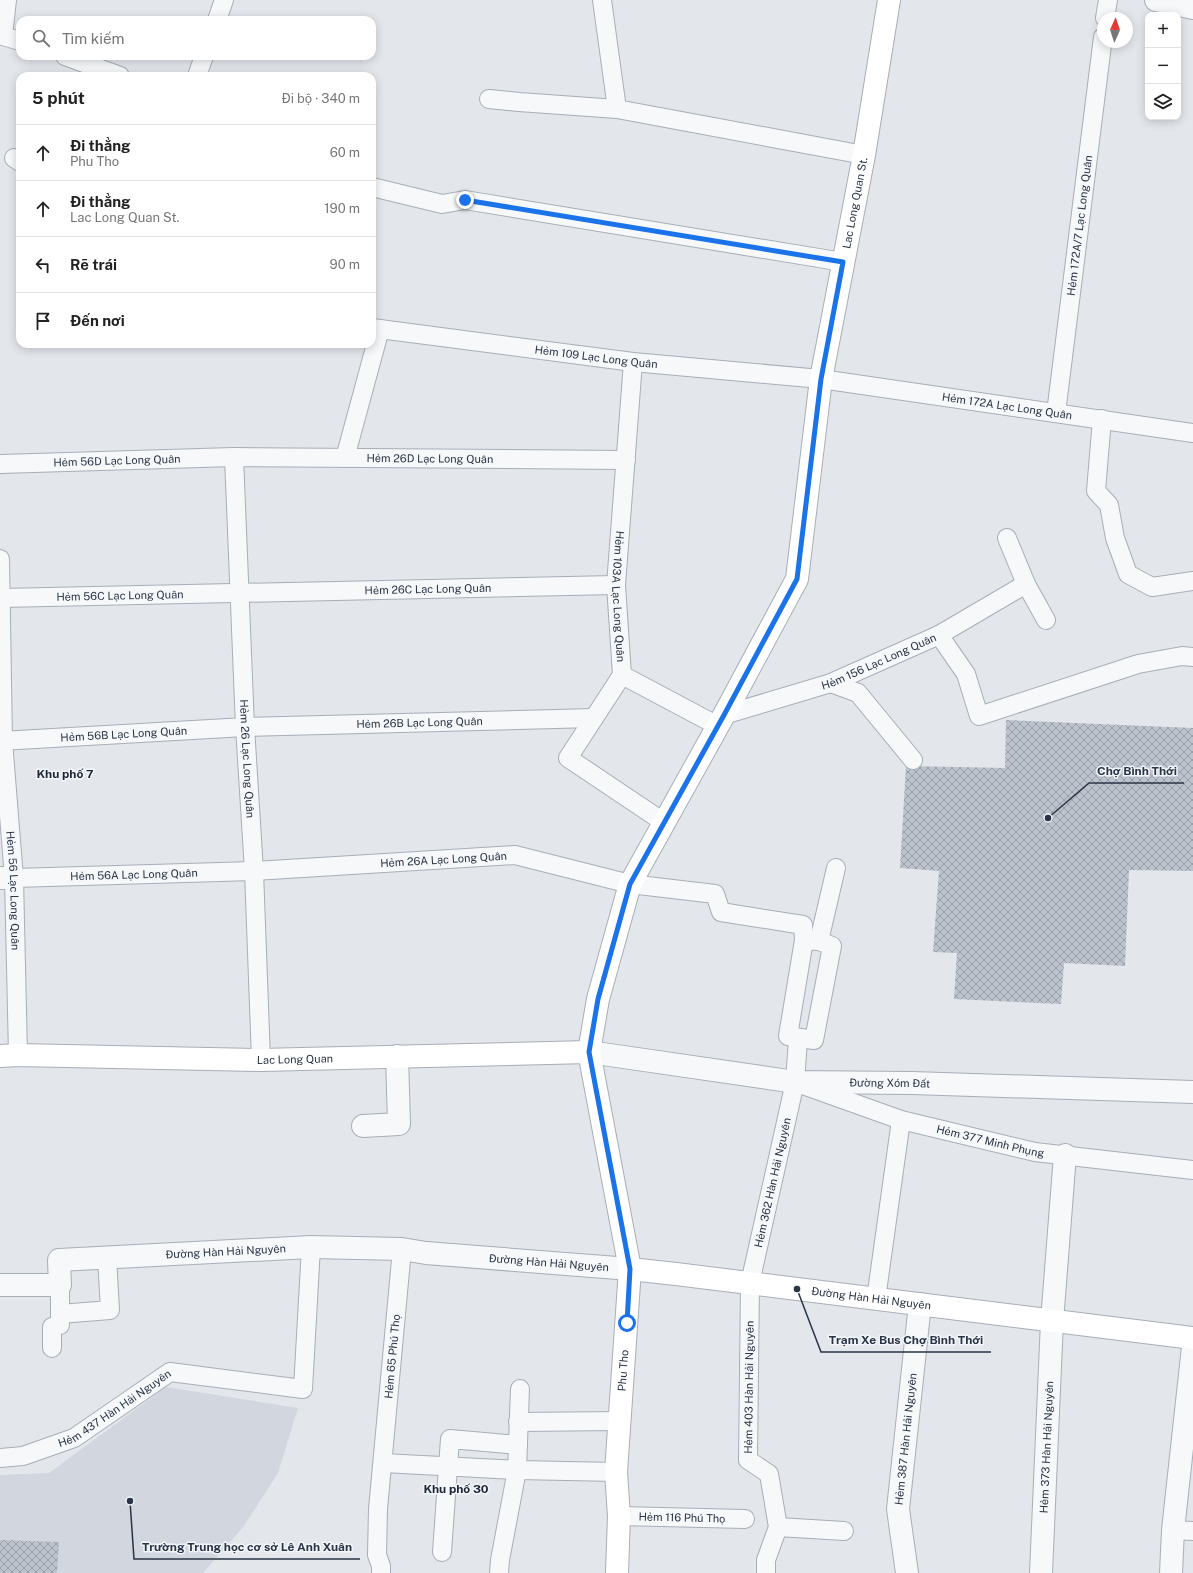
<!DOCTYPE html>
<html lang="vi">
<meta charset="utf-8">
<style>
:root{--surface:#fff;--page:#f6f6f6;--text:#222;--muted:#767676;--line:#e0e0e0}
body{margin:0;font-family:"Public Sans",sans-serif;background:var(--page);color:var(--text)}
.controls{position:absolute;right:12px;top:12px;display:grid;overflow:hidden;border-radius:8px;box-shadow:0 2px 10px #0003}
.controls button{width:36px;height:36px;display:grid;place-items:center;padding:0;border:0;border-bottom:1px solid var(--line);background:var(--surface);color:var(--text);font:20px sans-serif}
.compass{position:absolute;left:1097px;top:12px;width:36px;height:36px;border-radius:50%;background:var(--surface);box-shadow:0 2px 10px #0003;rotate:3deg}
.stop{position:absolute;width:12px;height:12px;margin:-9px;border:3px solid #1a73e8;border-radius:50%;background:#fff}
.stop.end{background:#1a73e8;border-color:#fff;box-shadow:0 1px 4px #0008}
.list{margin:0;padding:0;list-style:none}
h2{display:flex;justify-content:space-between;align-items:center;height:52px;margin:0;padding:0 16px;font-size:17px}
h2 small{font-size:13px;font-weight:400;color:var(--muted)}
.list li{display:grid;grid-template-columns:26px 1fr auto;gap:12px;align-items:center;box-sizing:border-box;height:56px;padding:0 16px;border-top:1px solid var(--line)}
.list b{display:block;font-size:15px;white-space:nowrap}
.list p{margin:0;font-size:13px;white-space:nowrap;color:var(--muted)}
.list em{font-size:13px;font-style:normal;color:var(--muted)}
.icon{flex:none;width:22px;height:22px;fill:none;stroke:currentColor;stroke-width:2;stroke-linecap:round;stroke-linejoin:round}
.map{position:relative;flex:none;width:1193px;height:1573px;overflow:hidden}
.search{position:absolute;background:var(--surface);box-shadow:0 2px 10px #0003;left:16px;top:16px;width:360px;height:44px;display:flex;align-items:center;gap:10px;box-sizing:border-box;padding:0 14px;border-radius:12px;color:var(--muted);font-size:15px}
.panel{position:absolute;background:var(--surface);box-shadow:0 2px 10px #0003;left:16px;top:72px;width:360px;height:276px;border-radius:12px}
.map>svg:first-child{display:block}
</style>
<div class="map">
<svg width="1193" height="1573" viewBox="0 0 1193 1573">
<defs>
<pattern id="building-cross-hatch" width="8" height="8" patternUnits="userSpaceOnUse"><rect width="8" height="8" fill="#bcc3cd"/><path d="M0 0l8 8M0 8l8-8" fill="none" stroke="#999fa8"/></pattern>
</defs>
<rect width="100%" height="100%" fill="#e3e7ec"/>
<path fill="#d1d6df" d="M166 1387 298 1408 278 1473 244 1526 203 1573H0V1475L49 1473Z"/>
<g fill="url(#building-cross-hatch)">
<path d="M1006 720 1193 728V871L1129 870 1125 966 1064 963 1061 1004 954 999 957 953 933 952 939 871 900 868 906 766 1005 768Z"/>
<path d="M0 1540 59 1542 57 1573H0Z"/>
</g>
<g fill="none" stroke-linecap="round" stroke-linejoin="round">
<g stroke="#a7aeb7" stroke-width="20">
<g id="lane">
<path d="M7 0 3 36 20 41"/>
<path d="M602 0 617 109 864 155"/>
<path d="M1105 18 1108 0"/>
<path d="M217 20 224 0"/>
<path d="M65 56 120 76"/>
<path d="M197 76 204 56"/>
<path d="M489 99 519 102 617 109"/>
<path d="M14 158 20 162"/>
<path d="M372 187 442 204 465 200 843 262"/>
<path id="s1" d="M372 328 633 362 821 379 1193 433"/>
<path id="s2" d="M633 362 616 585 622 675 718 726"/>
<path id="s3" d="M1056 413 1103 37"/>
<path d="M1102 419 1096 491 1109 505 1115 538 1128 574 1152 587 1193 581"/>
<path id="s4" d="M234 457 245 727 254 871 261 1060"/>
<path d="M345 458 380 329"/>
<path id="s5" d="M0 464 234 457 626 460"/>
<path d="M1007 538 1026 584 1046 620"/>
<path id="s6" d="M0 559 3 741 14 878 18 1055"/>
<path id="s7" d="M1 598 616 585"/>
<path d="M939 635 1026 584"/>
<path d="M622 675 568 758 665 823"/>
<path d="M831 683 858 693 913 760"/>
<path id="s8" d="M724 715 831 683 939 635 966 674 979 716 1138 664 1182 656 1193 657"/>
<path id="s9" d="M0 741 245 727 594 718"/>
<path id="s10" d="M14 878 254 871 515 855 630 884 715 894 721 912 803 925 804 940"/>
<path d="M804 940 819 941 832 946 814 1040 788 1036Z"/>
<path d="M819 941 836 868"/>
<path id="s11" d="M803 1085 901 1120 1035 1152 1193 1170"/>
<path d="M876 1299 901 1120"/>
<path d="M60 1314 110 1310 107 1258"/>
<path d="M52 1348V1327L60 1325V1285"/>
<path d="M518 1422 620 1421"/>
<path id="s12" d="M0 1458 23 1456 74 1438 170 1372 303 1389 311 1247"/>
<path d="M383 1463 517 1470 616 1472"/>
<path id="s13" d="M619 1516 745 1519"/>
<path d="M778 1527 844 1531"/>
<path d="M1173 1530 1193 1531"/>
<path d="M442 1552 450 1439 518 1445"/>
<path id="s14" d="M381 1573V1566L377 1555 378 1509 402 1249"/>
<path d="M499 1573 500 1560 517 1470 520 1389"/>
<path id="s15" d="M766 1573V1560L778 1527 769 1474 748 1460 750 1283 795 1082 798 1039"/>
</g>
</g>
<g stroke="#a7aeb7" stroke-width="24">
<g id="street">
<path d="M1156 0 1193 8"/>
<path d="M0 598H1"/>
<path d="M0 878H14"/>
<path id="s16" d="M589 1052 795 1082 912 1083 1193 1092"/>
<path d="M363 1126 399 1124 397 1056"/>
<path id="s17" d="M0 1285H60L59 1260 311 1247 402 1249 426 1253 630 1269"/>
<path id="s18" d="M907 1573 898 1509 920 1304"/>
<path id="s19" d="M1041 1573 1052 1321 1065 1155"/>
<path d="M1171 1573 1173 1530 1193 1347"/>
</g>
</g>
<g stroke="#a7aeb7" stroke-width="24">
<g id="secondary">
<path id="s20" d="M0 1056 18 1055 261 1060 589 1052"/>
<path id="s21" d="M630 1269 676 1274 1193 1338"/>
<path id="s22" d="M617 1573 619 1516 616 1472 630 1269 589 1052 598 999 630 884 724 715 797 579 821 379 864 155 889 0"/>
</g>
</g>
<use href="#lane" stroke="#f6f8fa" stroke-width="18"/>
<use href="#street" stroke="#f6f8fa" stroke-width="22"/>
<use href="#secondary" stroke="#fff" stroke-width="22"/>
</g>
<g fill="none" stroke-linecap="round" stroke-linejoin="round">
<path stroke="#1a73e8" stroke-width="5" d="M465 200 843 262 821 379 797 579 724 715 630 884 598 999 589 1052 630 1269 627 1323"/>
</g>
<g text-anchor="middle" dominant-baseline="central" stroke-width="3" stroke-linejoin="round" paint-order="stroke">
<g font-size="11" fill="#293446" stroke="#f3f6f9">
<text stroke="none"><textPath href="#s22" startOffset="1427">Lac Long Quan St.</textPath></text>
<text stroke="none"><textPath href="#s3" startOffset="189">Hẻm 172A/7 Lạc Long Quân</textPath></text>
<text stroke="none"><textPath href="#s1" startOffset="226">Hẻm 109 Lạc Long Quân</textPath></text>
<text stroke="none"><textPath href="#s1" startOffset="640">Hẻm 172A Lạc Long Quân</textPath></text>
<text stroke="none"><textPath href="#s5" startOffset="430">Hẻm 26D Lạc Long Quân</textPath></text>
<text stroke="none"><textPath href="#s5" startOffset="117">Hẻm 56D Lạc Long Quân</textPath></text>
<text stroke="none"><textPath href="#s7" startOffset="427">Hẻm 26C Lạc Long Quân</textPath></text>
<text stroke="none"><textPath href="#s7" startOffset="119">Hẻm 56C Lạc Long Quân</textPath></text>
<text stroke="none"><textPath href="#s2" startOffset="235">Hẻm 103A Lạc Long Quân</textPath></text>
<text stroke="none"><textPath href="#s8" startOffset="164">Hẻm 156 Lạc Long Quân</textPath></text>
<text stroke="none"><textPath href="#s9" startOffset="420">Hẻm 26B Lạc Long Quân</textPath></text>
<text stroke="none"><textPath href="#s9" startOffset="124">Hẻm 56B Lạc Long Quân</textPath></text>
<text stroke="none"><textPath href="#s4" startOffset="302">Hẻm 26 Lạc Long Quân</textPath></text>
<text stroke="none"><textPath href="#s10" startOffset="430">Hẻm 26A Lạc Long Quân</textPath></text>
<text stroke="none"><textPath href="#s10" startOffset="120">Hẻm 56A Lạc Long Quân</textPath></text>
<text stroke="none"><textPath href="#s6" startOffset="332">Hẻm 56 Lạc Long Quân</textPath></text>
<text stroke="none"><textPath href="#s20" startOffset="295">Lac Long Quan</textPath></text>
<text stroke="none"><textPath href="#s16" startOffset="303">Đường Xóm Đất</textPath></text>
<text stroke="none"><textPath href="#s11" startOffset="196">Hẻm 377 Minh Phụng</textPath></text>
<text stroke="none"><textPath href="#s15" startOffset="407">Hẻm 362 Hàn Hải Nguyên</textPath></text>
<text stroke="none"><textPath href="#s17" startOffset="252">Đường Hàn Hải Nguyên</textPath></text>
<text stroke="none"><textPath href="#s17" startOffset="576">Đường Hàn Hải Nguyên</textPath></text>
<text stroke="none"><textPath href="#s21" startOffset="243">Đường Hàn Hải Nguyên</textPath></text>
<text stroke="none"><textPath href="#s14" startOffset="218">Hẻm 65 Phú Thọ</textPath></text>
<text stroke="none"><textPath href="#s22" startOffset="203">Phu Tho</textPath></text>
<text stroke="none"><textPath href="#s15" startOffset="200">Hẻm 403 Hàn Hải Nguyên</textPath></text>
<text stroke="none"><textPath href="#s12" startOffset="127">Hẻm 437 Hàn Hải Nguyên</textPath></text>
<text stroke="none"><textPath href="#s18" startOffset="135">Hẻm 387 Hàn Hải Nguyên</textPath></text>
<text stroke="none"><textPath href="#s19" startOffset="126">Hẻm 373 Hàn Hải Nguyên</textPath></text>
<text stroke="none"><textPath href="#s13" startOffset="63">Hẻm 116 Phú Thọ</textPath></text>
</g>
<g font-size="12" font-weight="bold" fill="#1b2537" stroke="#f3f6f9">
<text x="65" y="774">Khu phố 7</text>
<text x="456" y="1489">Khu phố 30</text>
</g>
</g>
<path fill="none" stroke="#293446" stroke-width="1.5" d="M1048 818L1089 783H1184M797 1289L821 1352H991M130 1501L134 1559H360"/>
<g fill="#293446" stroke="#f3f6f9" stroke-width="1.5">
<circle cx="1048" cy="818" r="4"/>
<circle cx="797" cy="1289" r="4"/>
<circle cx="130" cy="1501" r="4"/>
</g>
<g font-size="12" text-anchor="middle" font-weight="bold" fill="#293446" stroke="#f3f6f9" stroke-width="3" stroke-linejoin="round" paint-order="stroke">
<text x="1137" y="775">Chợ Bình Thới</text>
<text x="906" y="1344">Trạm Xe Bus Chợ Bình Thới</text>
<text x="247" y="1551">Trường Trung học cơ sở Lê Anh Xuân</text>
</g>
</svg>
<div class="controls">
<button>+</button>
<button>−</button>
<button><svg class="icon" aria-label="layers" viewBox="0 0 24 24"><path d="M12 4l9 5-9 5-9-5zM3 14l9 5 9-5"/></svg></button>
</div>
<svg class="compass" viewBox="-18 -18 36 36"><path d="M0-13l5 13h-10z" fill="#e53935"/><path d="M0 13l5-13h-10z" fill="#767676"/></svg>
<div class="stop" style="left:627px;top:1323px"></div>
<div class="stop end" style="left:465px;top:200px"></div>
<div class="search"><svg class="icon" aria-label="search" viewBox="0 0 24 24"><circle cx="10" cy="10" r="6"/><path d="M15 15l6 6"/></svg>Tìm kiếm</div>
<section class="panel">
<h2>5 phút<small>Đi bộ · 340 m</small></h2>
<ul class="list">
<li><svg class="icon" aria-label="ahead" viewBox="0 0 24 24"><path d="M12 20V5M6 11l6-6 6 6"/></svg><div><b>Đi thẳng</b><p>Phu Tho</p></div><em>60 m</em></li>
<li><svg class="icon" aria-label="ahead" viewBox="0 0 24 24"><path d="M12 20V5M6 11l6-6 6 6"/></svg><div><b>Đi thẳng</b><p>Lac Long Quan St.</p></div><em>190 m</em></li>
<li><svg class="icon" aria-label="left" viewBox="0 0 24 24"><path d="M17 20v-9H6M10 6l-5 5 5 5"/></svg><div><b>Rẽ trái</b></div><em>90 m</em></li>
<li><svg class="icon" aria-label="arrive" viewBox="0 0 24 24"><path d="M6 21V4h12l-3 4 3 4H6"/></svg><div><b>Đến nơi</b></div></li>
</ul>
</section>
</div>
